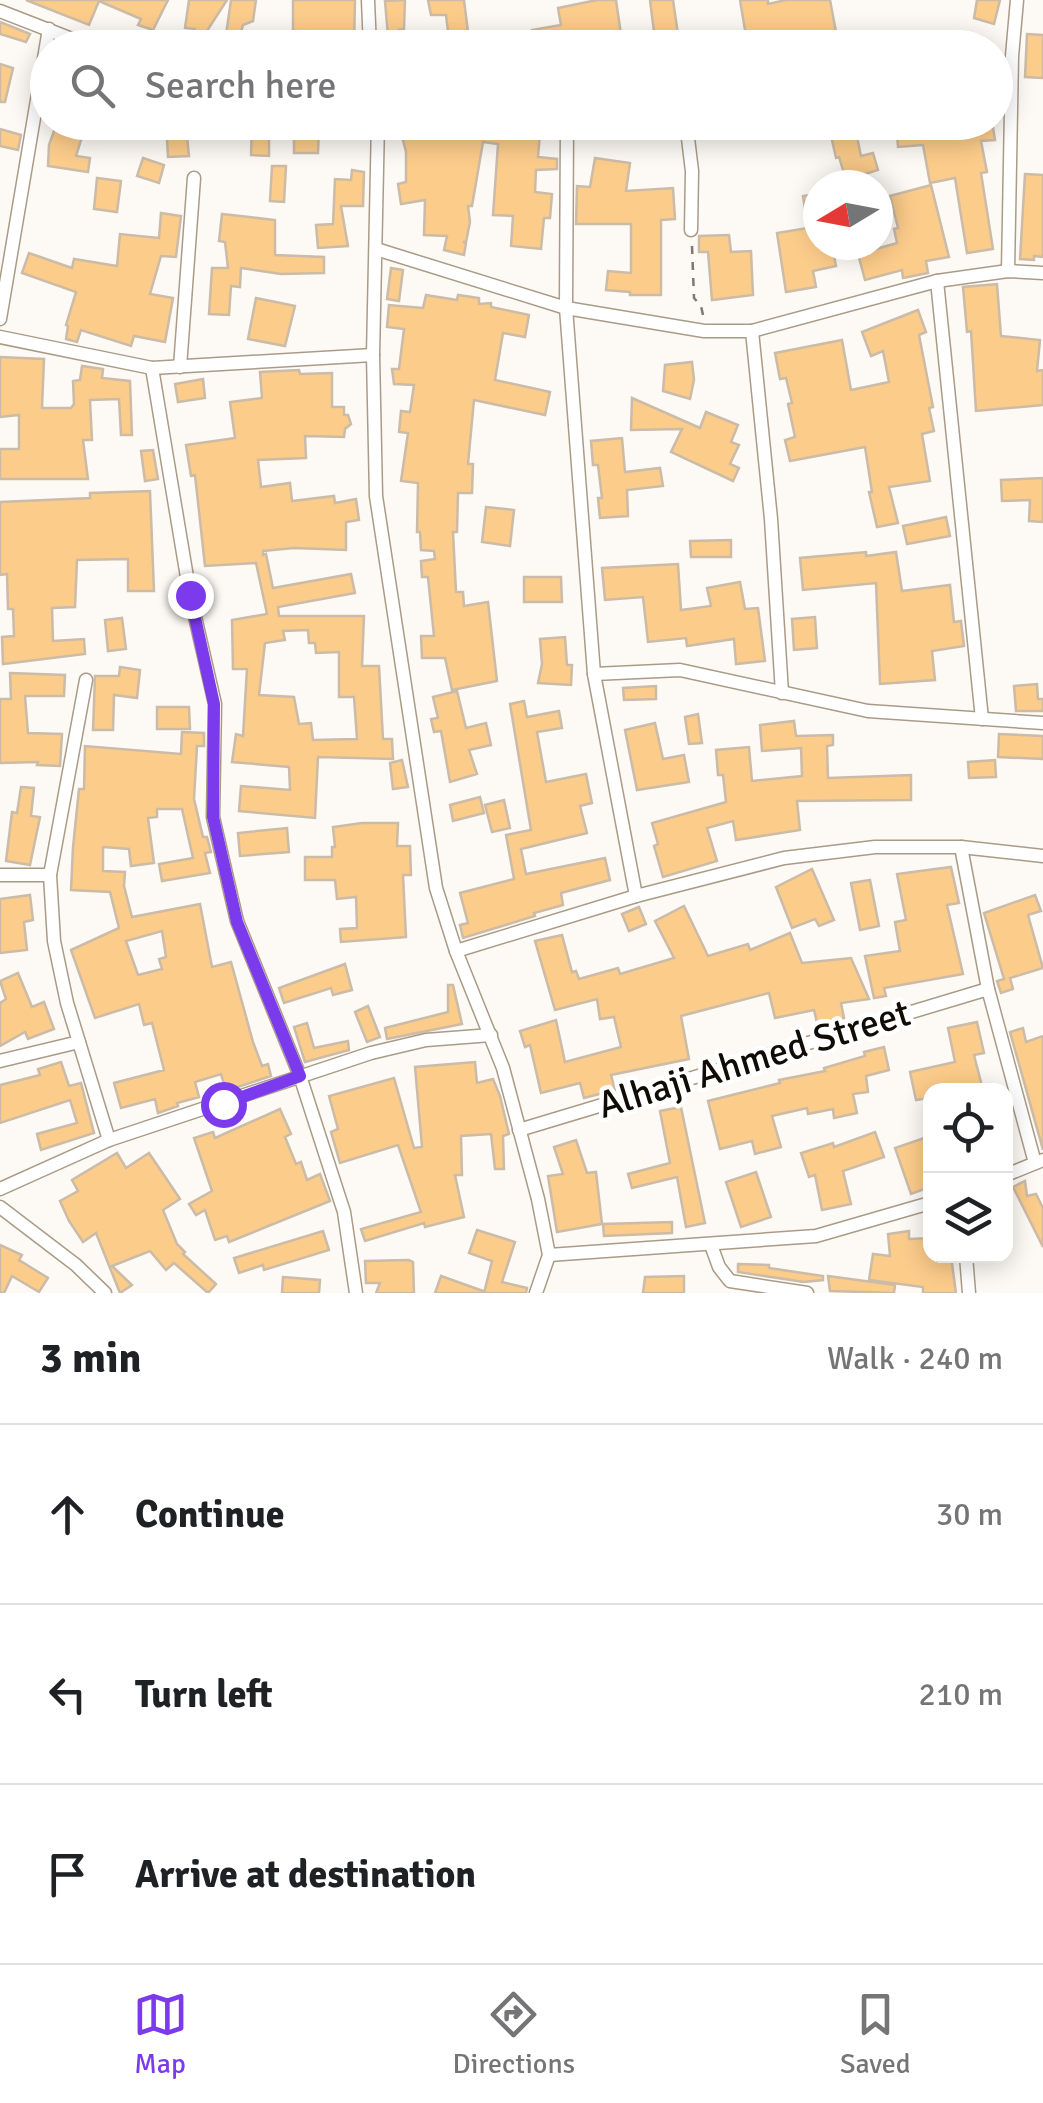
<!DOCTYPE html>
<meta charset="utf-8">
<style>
:root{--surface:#fff;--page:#f6f6f6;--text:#202124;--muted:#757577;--line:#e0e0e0;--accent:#7c3aed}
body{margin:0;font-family:Signika,sans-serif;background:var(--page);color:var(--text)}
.controls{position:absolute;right:30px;bottom:30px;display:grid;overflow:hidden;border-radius:20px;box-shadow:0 5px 25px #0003}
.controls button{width:90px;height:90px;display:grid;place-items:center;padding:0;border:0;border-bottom:2px solid var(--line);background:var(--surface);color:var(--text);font:50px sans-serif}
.compass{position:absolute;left:803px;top:170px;width:90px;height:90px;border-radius:50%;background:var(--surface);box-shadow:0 5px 25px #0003;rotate:260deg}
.stop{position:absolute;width:30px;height:30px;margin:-22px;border:8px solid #7c3aed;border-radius:50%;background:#fff}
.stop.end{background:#7c3aed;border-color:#fff;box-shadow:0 2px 10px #0008}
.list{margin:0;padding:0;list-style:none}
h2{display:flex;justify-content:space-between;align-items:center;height:130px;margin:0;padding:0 40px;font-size:42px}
h2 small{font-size:32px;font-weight:400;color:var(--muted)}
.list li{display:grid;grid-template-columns:65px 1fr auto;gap:30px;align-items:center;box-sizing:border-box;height:180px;padding:0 40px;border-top:2px solid var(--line)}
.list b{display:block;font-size:38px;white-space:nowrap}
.list em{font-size:32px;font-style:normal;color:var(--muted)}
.icon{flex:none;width:55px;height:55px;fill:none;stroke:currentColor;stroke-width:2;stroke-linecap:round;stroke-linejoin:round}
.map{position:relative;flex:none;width:1043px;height:1293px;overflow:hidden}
.search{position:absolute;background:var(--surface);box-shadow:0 5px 25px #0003;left:30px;right:30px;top:30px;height:110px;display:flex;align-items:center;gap:25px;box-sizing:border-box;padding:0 35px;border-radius:55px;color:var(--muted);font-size:38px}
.sheet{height:670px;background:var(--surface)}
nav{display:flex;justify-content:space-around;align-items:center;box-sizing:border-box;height:140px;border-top:2px solid var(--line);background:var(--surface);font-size:28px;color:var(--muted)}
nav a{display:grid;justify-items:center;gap:5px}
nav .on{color:var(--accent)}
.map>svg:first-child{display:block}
</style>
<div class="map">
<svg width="1043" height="1293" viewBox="0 0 1043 1293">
<rect width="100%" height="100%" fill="#fdfaf5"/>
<g fill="#fccc8b" stroke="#cbbba7" stroke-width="2.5" fill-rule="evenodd">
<path d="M26 0H168L153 30 138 25 141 19 99 1 89 25Z"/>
<path d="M189 0H227L196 48H193L195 29 185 28Z"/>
<path d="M231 0H256L253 21 243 25 240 37 226 35Z"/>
<path d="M293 0H355L354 45H335V33L309 31 311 48H293Z"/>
<path d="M405 0 404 29 398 30 402 48H389L385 1Z"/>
<path d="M428 0H464L470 48H450L446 15H431Z"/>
<path d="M597 0H616L623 48H535L532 30 561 25 558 8Z"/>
<path d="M650 0H673L680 48H656Z"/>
<path d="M740 0H768V4L786 0H830L839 48H818L816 40 783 48H748Z"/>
<path d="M977 0H1000L994 24 974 18Z"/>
<path d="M0 22 30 34 26 42 0 34Z"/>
<path d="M918 34 945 36V48H917Z"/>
<path d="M1027 34 1043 35V78L1025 77Z"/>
<path d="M0 64 13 68 5 102H0Z"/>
<path d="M98 122H139V136L97 129Z"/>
<path d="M166 122H179L180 136H187L189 156 168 157Z"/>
<path d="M252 122H269V156L251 155Z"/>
<path d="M416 122H449V131L484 130V122H541L538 157 557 159V169L536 170 535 192 552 194 550 218H544L541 249 511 246 513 216 493 215 498 144 483 142 472 206H468L470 222 466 242H463L466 243 464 255 444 250 447 236 424 235 425 200 401 204 398 184 406 182V152L402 136 415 134Z"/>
<path d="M828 122H854L861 156 873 153 878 170 846 180 839 157 836 158Z"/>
<path d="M896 122H944L945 131 993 127 995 140 981 141 987 172 981 173 993 249 967 253 955 178 930 183 923 145 898 147Z"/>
<path d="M55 128 82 137 76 156 90 158 88 172 48 166 49 145Z"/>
<path d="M0 129 21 135 18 150 0 146Z"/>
<path d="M319 129 318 153H294V130Z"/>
<path d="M143 158 164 165 159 183 137 176Z"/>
<path d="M595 158 630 163 626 191 673 188 675 219 661 220V295H630V292L606 290 608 271 631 273V224H576L577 186 590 187Z"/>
<path d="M272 166H286L284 202 270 201Z"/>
<path d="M352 170 364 172 363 206H341L348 246 318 248 316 225 333 224 335 179 351 180Z"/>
<path d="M1025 174 1043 175V257L1034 256V260L1020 259Z"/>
<path d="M97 178 121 181 117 212 94 209Z"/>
<path d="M931 185 949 257 926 261 928 273 903 278 902 270 865 280 858 254 897 243 894 229 898 228 890 196Z"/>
<path d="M818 194V245H832L836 266 813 271 816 287 786 292 777 233 808 228 803 196Z"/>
<path d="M161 213 181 216 176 257 161 256 150 294 173 298 165 342 134 336 131 346 81 330 77 342 66 339 68 326 66 325 76 292 22 273 29 253 72 268 74 259 117 266 120 234 159 238Z"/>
<path d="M222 214 275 220V255L324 257V273L281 274 241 268 240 287 231 286 229 315 209 314 212 268H228L225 242 219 241Z"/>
<path d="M729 235 731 252 751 251 753 295 712 300 708 252H699V236Z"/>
<path d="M391 268 403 270 399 301 387 299Z"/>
<path d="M997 284 1001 336 1040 340 1037 371 1043 370V405L976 411 971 331 967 332 963 287Z"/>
<path d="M426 295 457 300 458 295 479 298V304L491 303V307L529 315 525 337 503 333 495 380 550 392 545 415 474 400 468 464H473L472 493H458L457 532H453L456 592H463L464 606 488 602 497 681 452 690 445 658H422L421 636H434L428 577H422L421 561 435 559 434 551 421 550 420 532H417L418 483 401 481 408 433 399 432 401 411 410 412 414 385 394 384 392 369H399L404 329 387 327 389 305 423 308Z"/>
<path d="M256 298 295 306 285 346 248 339Z"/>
<path d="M918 310 926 332 919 335 933 407 929 408 934 431 922 434 930 481 889 487 898 523 877 527 869 492H872L865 447 790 461 785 440 795 437 788 404 792 403 786 378 780 379 775 353 842 340 851 390 889 382 883 351 871 356 862 332Z"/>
<path d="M0 357 44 359 42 408H71L74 404 73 381 80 380 82 366 103 369 102 378 130 381 132 435H121L119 399 90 400 92 440H83L88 479H0V449H19V415L0 417Z"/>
<path d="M692 362 694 380 690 399 663 391 665 365Z"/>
<path d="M299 370 300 374 332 373V407H344V415H348L351 424 345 429 344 437 305 436 306 458 258 460 261 487 290 483 292 501 334 496 335 503 356 499 359 520 346 522V550L294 548 263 551V555L266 554 273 588 351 574 355 593 278 607 279 616H364L362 666H379L383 739H392L393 759 318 757 315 818 239 811 241 786 290 790 289 767 232 762 236 734 243 736 247 669H233L232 620 267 614 256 563 205 566 195 475 191 476 186 445 235 438 230 402 262 398 260 372ZM308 630 309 643H315L316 653 339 652V697H354L357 739 313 740 311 723 299 724 294 697 259 695 265 643 285 640 283 631Z"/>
<path d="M203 379 205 398 178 402 175 384Z"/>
<path d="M632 398 700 428 706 412 738 425 731 442 739 445 730 464 739 468 733 481 671 452 682 429 631 430Z"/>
<path d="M622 438 625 472 660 468 663 486 627 490 628 516 600 518 598 498H602L598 465H593L591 441Z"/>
<path d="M153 450 158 479 145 481 141 451Z"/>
<path d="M1043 478V522L1029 521 1030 500 1002 501 1001 480Z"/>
<path d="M150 491 154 591H128V559L77 560 75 607 52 608 53 641 84 639 85 654 3 664 2 637 14 636 13 609H8L7 574 0 575V502L90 498V493Z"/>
<path d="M486 507 514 510 510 546 482 542Z"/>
<path d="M946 517 950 536 907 544 903 526Z"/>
<path d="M731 540V557H691L690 541Z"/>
<path d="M866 552V556L896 552 902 591 950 585 954 622 961 621 964 646 932 651 935 680 880 684 876 583 803 590 800 558Z"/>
<path d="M678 564 681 610 711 606 707 588 740 582 745 609 758 608 765 661 736 664 734 639 687 646 686 638 648 642 643 597 605 600 602 568Z"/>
<path d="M524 577H561L562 602H524Z"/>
<path d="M815 617 817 648 794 650 792 619Z"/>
<path d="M122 618 126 649 108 651 105 620Z"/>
<path d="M565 637 567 665H572L571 685 538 683 542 664 540 639Z"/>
<path d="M120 667 140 670 137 698 114 695 113 730H93L95 676H119Z"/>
<path d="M10 673 65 675 64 696H25L28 733 62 734 60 766 37 765 38 762 0 763V699H11Z"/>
<path d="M1037 684 1038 699H1043V711H1016L1014 686Z"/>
<path d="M656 686V699L624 700 623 688Z"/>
<path d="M457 691 466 728 486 723 491 745 469 750 477 774 450 782 441 731 434 732 431 719 438 718 433 697Z"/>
<path d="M524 701 527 717 559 711 562 728 537 732 546 782 586 774 592 803 580 806 587 833 521 849 526 874 605 858 610 880 561 893 563 905 534 913 535 916 463 938 460 925 468 923 460 893 514 879 506 835 531 830 510 704Z"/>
<path d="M157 707H189L190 729H157Z"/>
<path d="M698 714 702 743 689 744 685 717Z"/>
<path d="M794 721 796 736 833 735V745L827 746 828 778 911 775V800L797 801 800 830 736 840 733 821 707 828 717 861 663 877 654 846 658 844 652 823 726 802 723 775H718L716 750 749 747 752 781 802 776 801 748 762 751 760 725Z"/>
<path d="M655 723 663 759 684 755 689 782 637 790 625 730Z"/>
<path d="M182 732 204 733V746H197L194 799 203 837H207L211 852 205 853 210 873 162 881 159 864 193 858 182 809H157V817L148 818 154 863 131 866 129 849 103 847V871L125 872 124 886 132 917 200 904 212 967 231 962 253 1042 262 1066 268 1064 271 1076 226 1091 221 1074 195 1082 199 1097 177 1103 178 1106 158 1113 155 1099 121 1108 114 1083 164 1070 152 1023 144 1025 139 1004 95 1018 71 950 119 928 110 892 71 890 73 847 79 789H84L85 746 181 754ZM162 931 166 957 159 959 162 969 138 975 126 941Z"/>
<path d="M999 734 1043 736V759L998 757Z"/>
<path d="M402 760 408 787 393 789 390 763Z"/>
<path d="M995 760 996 777 969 778 968 762Z"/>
<path d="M21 787 34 788 31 816 40 817 30 865 6 861 12 812 17 813Z"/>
<path d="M480 797 484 813 453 821 450 805Z"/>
<path d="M504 800 510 828 492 832 485 805Z"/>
<path d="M362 823H398L397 846H410L411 875H403L406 937 341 942 340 929 357 928 356 897 337 899 335 880H305V857H332V847H335L333 827Z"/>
<path d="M287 828 289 852 240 856 238 833Z"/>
<path d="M951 867 959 903 947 905 963 974 884 988 886 996 874 998 865 956 900 951 895 922 906 920 897 874Z"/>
<path d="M812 869 834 920 819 926 815 919 792 928 776 887Z"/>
<path d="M870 880 879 926 860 930 851 883Z"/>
<path d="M30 895 33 920 24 922 27 950 0 953V899Z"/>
<path d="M1035 895 1041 911 1028 915 1043 968 1010 978 1013 989 1001 993 997 981 1004 979 984 913Z"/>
<path d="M684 906 708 956 748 944 750 950 790 933 802 963 851 958 869 999 841 1003 844 1018 817 1023 814 1010 775 1018 769 993 681 1016 689 1059 611 1075 615 1090 584 1098 580 1083 541 1093 530 1045 525 1047 520 1031 556 1020 565 1062 621 1047 614 1017 600 1019 597 999 555 1010 535 941 562 935 572 972 576 971 579 979 618 968 620 974 674 958 655 921Z"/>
<path d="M639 907 646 924 629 931 622 914Z"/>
<path d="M345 964 352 990 333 995 331 988 284 1003 279 988Z"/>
<path d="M18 973 32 1007 44 1002 54 1029 28 1039 25 1032 0 1046V1003L6 999 0 981Z"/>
<path d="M448 985H453L462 1024 387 1039 385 1028 448 1012Z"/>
<path d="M368 1006 380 1037 367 1042 355 1012Z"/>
<path d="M977 1022 984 1053 974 1055 983 1090H930V1098L916 1100 910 1072 955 1062 948 1028Z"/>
<path d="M307 1023 314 1048 348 1041 349 1050 305 1062 294 1027Z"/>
<path d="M1023 1028 1026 1042 1043 1036V1150L1010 1032Z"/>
<path d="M884 1047 889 1070 866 1076 868 1092 853 1094 857 1113 834 1118 833 1109 808 1114 807 1108 772 1116 781 1147 755 1154 752 1141 720 1149 708 1101 780 1083 779 1080 825 1071 824 1068 865 1056 864 1052Z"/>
<path d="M61 1062 69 1086 81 1083 94 1133 41 1150 37 1134 77 1123 70 1100 0 1123V1085L40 1075 38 1069Z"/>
<path d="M475 1062 477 1083 493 1079 500 1096 509 1134 503 1136 504 1169H495L491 1134 461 1136 462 1175H455L464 1217 425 1227 424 1223 365 1241 361 1229 421 1212 398 1145 340 1163 331 1132 338 1129 329 1096 394 1078 414 1148 422 1147 415 1067Z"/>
<path d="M681 1107 705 1223 686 1227 677 1177 632 1188 628 1174 670 1163 660 1111Z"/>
<path d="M280 1109 291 1134 285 1137 296 1164 301 1162 307 1180 320 1174 330 1201 229 1242 227 1236 215 1240 205 1210 196 1215 189 1204 212 1191 194 1138 213 1132 215 1138Z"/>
<path d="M875 1132 884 1157 843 1171 851 1204 822 1210 815 1175 809 1177 801 1153 833 1143 834 1147Z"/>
<path d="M930 1136V1187L911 1194 895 1148Z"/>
<path d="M576 1140 587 1173 596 1172 602 1224 557 1232 548 1176 563 1174 554 1147Z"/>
<path d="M117 1153 126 1168 149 1153 180 1199 163 1210 177 1244 185 1252 183 1254 216 1284 208 1293 174 1263 166 1270 150 1251 112 1266 132 1285 120 1293 96 1233 83 1242 69 1221 60 1201 78 1191 72 1180Z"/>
<path d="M756 1172 771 1217 741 1227 726 1182Z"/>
<path d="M1025 1181 1027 1196 1036 1194 1043 1208V1247L1013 1187Z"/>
<path d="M672 1222V1233L604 1236 603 1224Z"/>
<path d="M477 1230 515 1242 502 1282 527 1288 526 1293H484L492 1261 469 1253Z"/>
<path d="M323 1231 329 1250 264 1270 263 1265 239 1273 234 1258Z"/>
<path d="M909 1231V1239L930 1238V1256H951L956 1293H923V1287L869 1280 873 1254 890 1256 888 1234Z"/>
<path d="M0 1245 22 1255 19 1260 48 1278 39 1292 12 1276 4 1293H0Z"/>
<path d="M409 1260 413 1262 414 1293H376L380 1283H366L365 1261Z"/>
<path d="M738 1264 769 1265V1268L823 1276V1280L804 1282 738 1272Z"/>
<path d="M441 1276 483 1291V1293H435Z"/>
<path d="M684 1276V1293H643L645 1277Z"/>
<path d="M828 1276 895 1285 894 1293 830 1291Z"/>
<path d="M283 1277 320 1280 319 1293H282Z"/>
</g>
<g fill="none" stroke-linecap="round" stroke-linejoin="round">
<g stroke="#aa9b87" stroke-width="15">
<g id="minor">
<path d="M368 0 370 48"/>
<path d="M0 11 95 48"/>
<path d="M378 122 373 355 376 496 436 888 456 951 503 1068 538 1199 549 1255 536 1293"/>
<path d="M567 122 566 308 594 674 636 896"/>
<path d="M686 122 692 171 691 230"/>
<path d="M376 249 566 308 704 331H752L937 281 1008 271 1043 273"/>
<path d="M1008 271 1012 56 1017 0"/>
<path d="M937 281 982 719"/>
<path d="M0 319 49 29"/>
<path d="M752 331 771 519 782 693"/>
<path d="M0 337 152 368 373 355"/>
<path d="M180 367 194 178"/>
<path d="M152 368 190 595 215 704 213 817 237 921 300 1076 344 1212 356 1293"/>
<path d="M594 674 680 670 868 711 1043 723"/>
<path d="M86 680 50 875 54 941 67 1003 109 1140"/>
<path d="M961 847 988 989 1035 1163"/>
<path d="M0 875H50"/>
<path d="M456 951 636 896 784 858 875 847H961L1043 856"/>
<path d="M0 1061 79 1042"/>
<path d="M519 1130 988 989"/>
<path d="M1006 1175 1043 1160"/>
<path d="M0 1189 109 1140 371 1053 426 1040 491 1035"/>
<path d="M0 1207 76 1265 105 1293"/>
<path d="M711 1245 719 1267 730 1281 807 1293"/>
<path d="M549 1255 816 1236 930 1203"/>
<path d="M966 1256 969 1293"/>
</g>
</g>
<path stroke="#7d7872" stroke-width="2.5" stroke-dasharray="8 8" stroke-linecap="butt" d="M692 246 694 298 701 306 703 315"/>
<use href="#minor" stroke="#fff" stroke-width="12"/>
</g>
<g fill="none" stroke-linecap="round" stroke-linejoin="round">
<path stroke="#7c3aed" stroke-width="12" d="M190 595 214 704 213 817 237 922 300 1076 223 1104"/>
</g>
<g text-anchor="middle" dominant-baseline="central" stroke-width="9" stroke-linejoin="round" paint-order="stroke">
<g font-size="38" fill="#110b05" stroke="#fff">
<text transform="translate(754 1059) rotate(-17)">Alhaji Ahmed Street</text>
</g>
</g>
</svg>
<div class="controls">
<button><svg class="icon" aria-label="locate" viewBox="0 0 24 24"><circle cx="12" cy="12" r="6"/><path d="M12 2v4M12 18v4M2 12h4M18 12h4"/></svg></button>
<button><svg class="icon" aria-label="layers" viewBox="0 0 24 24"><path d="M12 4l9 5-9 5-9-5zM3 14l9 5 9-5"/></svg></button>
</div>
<svg class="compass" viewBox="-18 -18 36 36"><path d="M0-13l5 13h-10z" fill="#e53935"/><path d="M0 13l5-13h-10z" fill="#757577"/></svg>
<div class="stop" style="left:223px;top:1104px"></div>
<div class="stop end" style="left:190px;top:595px"></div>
<div class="search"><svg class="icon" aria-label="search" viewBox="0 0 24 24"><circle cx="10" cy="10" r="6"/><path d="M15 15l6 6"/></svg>Search here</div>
</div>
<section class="sheet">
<h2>3 min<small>Walk · 240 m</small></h2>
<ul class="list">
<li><svg class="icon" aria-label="ahead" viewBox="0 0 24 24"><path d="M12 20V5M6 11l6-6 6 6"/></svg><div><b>Continue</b></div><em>30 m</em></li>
<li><svg class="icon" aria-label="left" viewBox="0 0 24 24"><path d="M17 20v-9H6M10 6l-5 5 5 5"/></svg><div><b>Turn left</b></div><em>210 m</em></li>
<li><svg class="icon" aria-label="arrive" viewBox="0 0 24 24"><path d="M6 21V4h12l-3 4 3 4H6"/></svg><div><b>Arrive at destination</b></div></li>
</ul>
</section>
<nav>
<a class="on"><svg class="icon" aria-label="map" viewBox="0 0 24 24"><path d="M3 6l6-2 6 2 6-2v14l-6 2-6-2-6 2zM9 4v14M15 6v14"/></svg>Map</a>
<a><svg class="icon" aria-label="directions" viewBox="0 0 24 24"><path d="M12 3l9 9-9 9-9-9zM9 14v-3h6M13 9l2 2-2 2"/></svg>Directions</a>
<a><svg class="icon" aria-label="saved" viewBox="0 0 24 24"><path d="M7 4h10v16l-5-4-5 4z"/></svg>Saved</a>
</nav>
